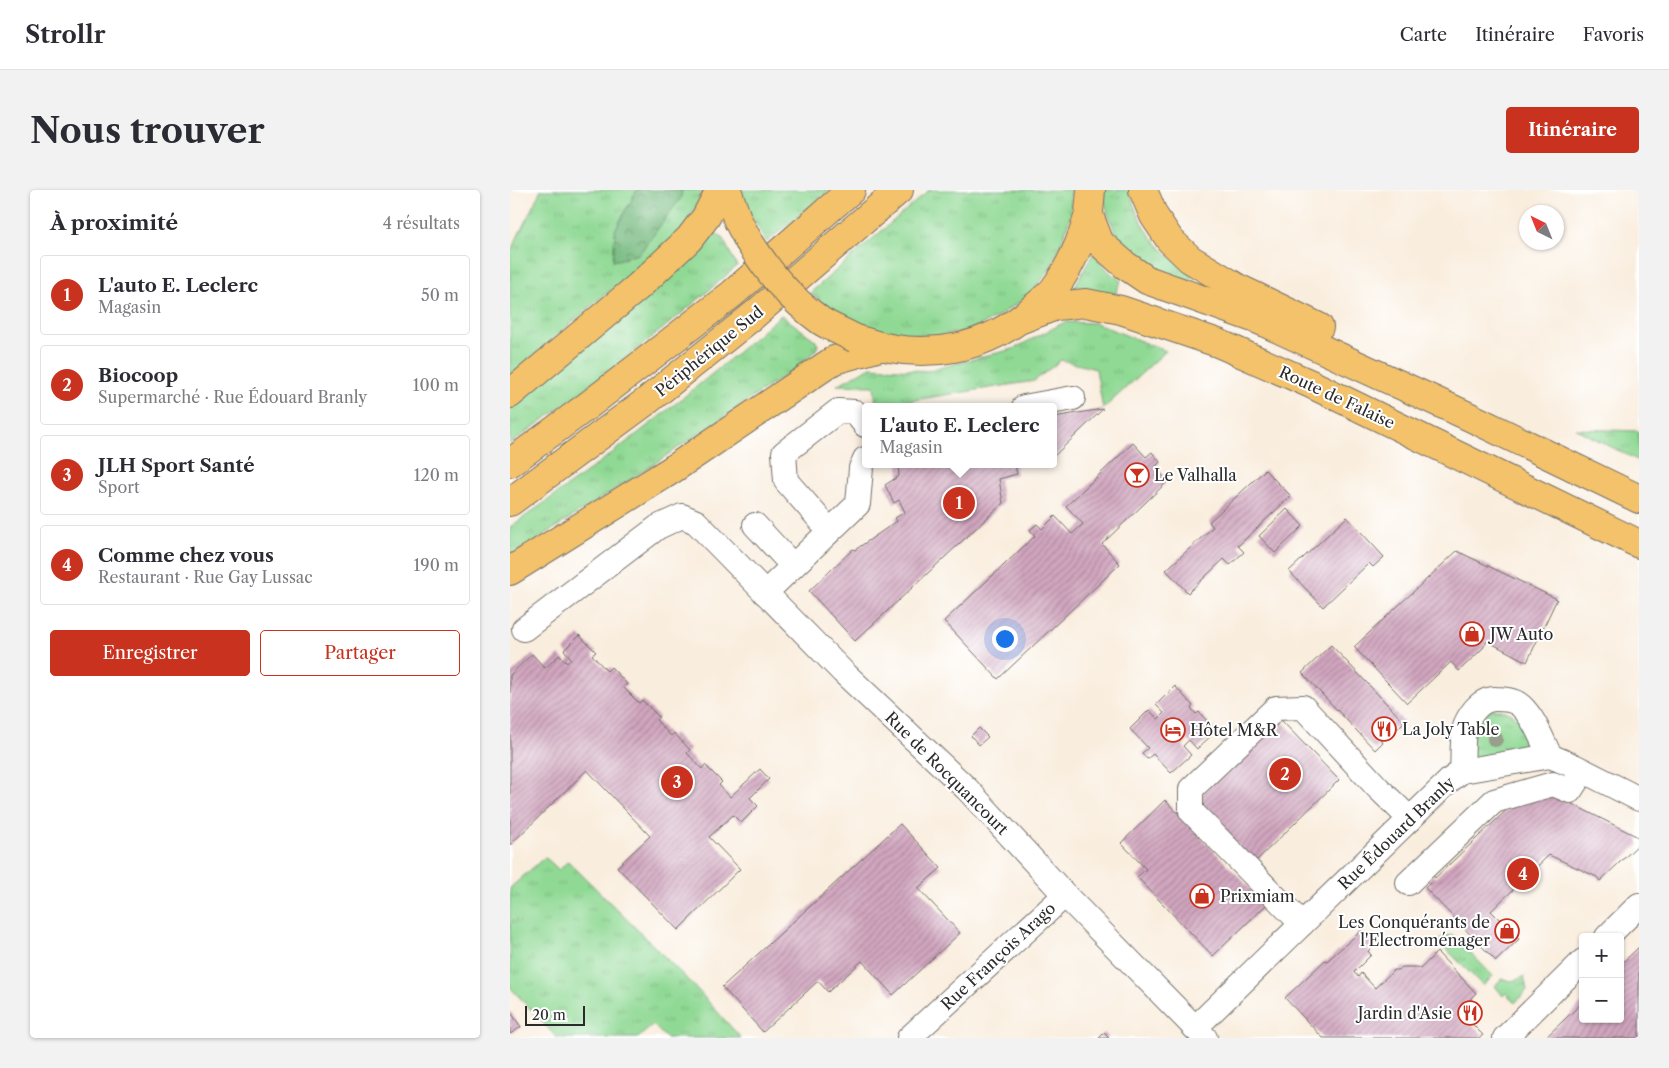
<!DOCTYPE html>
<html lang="fr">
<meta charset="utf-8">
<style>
:root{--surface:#fff;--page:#f2f2f3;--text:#2b2b33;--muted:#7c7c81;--line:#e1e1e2;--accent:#c8321e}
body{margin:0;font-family:"Libre Caslon Text",serif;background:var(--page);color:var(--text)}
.controls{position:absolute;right:15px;bottom:15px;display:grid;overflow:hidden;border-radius:5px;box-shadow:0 1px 4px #0004}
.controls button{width:45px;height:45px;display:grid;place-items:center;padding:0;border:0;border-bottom:1px solid var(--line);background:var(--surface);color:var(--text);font:25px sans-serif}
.compass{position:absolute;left:1009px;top:15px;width:45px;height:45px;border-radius:50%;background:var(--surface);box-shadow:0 1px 4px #0004;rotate:317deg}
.scale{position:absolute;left:15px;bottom:12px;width:60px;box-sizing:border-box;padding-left:5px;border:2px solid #2b2b2b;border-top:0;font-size:14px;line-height:18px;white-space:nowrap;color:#2b2b2b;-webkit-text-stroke:4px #fff;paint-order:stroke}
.you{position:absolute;left:494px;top:448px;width:18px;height:18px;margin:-12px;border:4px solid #fff;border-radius:50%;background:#1a73e8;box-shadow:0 0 0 8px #1a73e833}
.badge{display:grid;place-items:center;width:32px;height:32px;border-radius:50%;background:var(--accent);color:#fff;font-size:16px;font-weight:700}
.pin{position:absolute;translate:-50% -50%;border:2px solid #fff;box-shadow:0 1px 5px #0006}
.popup{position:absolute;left:352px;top:213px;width:195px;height:65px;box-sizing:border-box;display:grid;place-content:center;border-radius:5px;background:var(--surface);filter:drop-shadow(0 1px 4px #0005);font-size:16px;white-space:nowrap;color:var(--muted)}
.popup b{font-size:19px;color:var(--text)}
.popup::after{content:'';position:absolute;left:50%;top:100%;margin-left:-10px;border:10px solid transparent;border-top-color:var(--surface)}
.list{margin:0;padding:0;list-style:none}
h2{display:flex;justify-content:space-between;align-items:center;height:65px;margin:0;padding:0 20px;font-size:21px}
h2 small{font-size:16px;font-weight:400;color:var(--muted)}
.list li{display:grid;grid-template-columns:32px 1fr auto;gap:15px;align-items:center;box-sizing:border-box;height:80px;margin:0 10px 10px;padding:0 10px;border:1px solid var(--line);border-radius:5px}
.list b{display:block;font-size:19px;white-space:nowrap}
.list p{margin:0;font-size:16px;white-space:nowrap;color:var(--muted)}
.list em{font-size:16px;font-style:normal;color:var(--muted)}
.actions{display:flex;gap:10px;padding:15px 20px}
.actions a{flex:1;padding:11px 0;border:1px solid var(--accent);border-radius:5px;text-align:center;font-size:18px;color:var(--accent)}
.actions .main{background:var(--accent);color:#fff}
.map{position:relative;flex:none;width:1129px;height:848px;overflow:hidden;border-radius:5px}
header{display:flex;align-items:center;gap:30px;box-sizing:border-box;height:70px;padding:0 25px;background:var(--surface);border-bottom:1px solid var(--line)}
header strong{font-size:24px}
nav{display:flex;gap:28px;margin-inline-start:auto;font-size:18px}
.intro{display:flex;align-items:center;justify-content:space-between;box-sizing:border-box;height:120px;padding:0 30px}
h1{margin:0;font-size:35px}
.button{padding:12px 22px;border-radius:5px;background:var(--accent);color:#fff;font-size:18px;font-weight:700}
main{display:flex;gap:30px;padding:0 30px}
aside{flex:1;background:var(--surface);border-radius:5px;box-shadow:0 1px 4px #0004}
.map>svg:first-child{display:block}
</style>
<header>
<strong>Strollr</strong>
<nav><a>Carte</a><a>Itinéraire</a><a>Favoris</a></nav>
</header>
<div class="intro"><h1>Nous trouver</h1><a class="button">Itinéraire</a></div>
<main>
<aside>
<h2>À proximité<small>4 résultats</small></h2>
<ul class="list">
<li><span class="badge">1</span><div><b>L'auto E. Leclerc</b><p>Magasin</p></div><em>50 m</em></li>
<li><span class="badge">2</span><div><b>Biocoop</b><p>Supermarché · Rue Édouard Branly</p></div><em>100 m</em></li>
<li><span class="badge">3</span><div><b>JLH Sport Santé</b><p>Sport</p></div><em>120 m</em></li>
<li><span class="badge">4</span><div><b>Comme chez vous</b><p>Restaurant · Rue Gay Lussac</p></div><em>190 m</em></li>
</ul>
<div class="actions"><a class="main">Enregistrer</a><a>Partager</a></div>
</aside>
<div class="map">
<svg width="1129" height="848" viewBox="0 0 1129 848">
<defs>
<pattern id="grass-tufts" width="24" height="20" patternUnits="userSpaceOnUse" patternTransform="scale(1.25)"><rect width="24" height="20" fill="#90d994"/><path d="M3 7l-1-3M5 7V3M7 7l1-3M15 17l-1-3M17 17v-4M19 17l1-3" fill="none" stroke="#7cba80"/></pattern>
<pattern id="forest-crowns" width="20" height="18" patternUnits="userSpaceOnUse" patternTransform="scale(1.25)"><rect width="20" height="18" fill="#74b97e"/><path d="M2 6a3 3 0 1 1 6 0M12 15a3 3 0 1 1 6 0" fill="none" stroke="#5f9767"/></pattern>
<pattern id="building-hatch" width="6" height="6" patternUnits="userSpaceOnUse" patternTransform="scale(1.25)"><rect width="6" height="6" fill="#d1a6bf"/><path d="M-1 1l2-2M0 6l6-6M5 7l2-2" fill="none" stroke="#aa879b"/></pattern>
</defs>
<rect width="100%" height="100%" fill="#fff"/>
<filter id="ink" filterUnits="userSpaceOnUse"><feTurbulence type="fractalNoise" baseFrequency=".02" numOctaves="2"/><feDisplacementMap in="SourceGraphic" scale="10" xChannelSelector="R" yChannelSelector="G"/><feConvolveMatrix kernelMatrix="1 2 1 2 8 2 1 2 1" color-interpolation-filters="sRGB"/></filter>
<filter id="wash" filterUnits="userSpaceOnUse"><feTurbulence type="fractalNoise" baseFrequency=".0096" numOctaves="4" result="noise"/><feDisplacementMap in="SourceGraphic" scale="20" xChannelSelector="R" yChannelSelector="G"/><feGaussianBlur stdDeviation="1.12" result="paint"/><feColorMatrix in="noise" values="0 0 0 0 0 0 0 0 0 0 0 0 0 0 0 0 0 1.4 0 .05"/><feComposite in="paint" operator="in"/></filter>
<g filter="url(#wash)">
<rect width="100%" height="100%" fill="#f9eddd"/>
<g fill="url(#grass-tufts)" stroke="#5e8260">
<path d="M31 0H191C185 42 123 82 92 107 61 132 31 160 0 186V62Z"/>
<path d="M231 0H320L257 52 240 24Z"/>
<path d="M419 0H561V25L551 54 537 84 517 107 487 127 459 141 425 146H393L364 141 331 127 300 103Z"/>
<path d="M592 0H619C631 42 650 60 682 86L680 91C668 87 655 83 643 78 610 63 599 33 592 0Z"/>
<path d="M200 38 213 49 227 76C155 140 78 198 0 254V214Z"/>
<path d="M582 65H585L599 82 611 91 604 106 565 103 563 100Z"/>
<path d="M271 125 305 150 308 155 306 160 289 176 144 274 0 367V337C94 272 185 201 271 125Z"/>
<path d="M555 132 585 133 656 161 593 219 586 179 551 170 524 191 366 216 364 196 327 195 361 177 417 181 503 159Z"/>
<path d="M1066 239 1129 241V271Z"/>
<path d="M982 519C1012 521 1013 536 1025 560L961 571C961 544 960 535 982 519Z"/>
<path d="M35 667 49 680 58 671 185 797 231 848H156L143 835 128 848H47L0 797V698Z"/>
<path d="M943 745 983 786 973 796 928 751 934 746Z"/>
<path d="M1014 786 1017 800 1005 813 996 803 993 806 985 796 991 789C999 792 1007 791 1014 786Z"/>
</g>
<path fill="url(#forest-crowns)" stroke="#507254" d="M127 0H172L171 8 129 64 103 71 105 40Z"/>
<g id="blocks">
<g fill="url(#building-hatch)">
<path d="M593 219 543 267V227Z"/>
<path d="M623 253 636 267 642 262 650 272 645 277 658 291 592 354 610 374 488 489 434 431 525 346 520 340 527 334 532 339 545 326 562 344 573 334 556 316Z"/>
<path d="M388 274 509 275 505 276 507 284 489 289 493 313 345 451 299 401 343 359 345 360 387 331 385 328 395 322 389 310 384 313 375 295 389 286Z"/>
<path d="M755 280 781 306 728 356 734 362 720 375 714 369 678 403 656 380 703 337 699 332Z"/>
<path d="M777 319 793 336 765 363 749 346Z"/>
<path d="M837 327 874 367 863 377 859 373 813 417 779 381Z"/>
<path d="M947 361 1047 409 1017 472 977 451 973 458 949 481 941 472 897 513 844 457Z"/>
<path d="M69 445 86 462 82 465 97 481 101 477 117 494 114 498 129 513 132 510 149 527 146 530 161 546 164 543 180 560 177 563 192 579 195 575 212 592 209 595 220 607 250 579 259 589 240 608 248 616 231 633 223 625 199 647 230 679 168 740 107 677 140 646 77 580 0 655V485L22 464 35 478 49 465 57 473 61 468 54 460Z"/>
<path d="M821 455 894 532 886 540 883 536 870 549 873 552 865 560 792 483Z"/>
<path d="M665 496 683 516 681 518 686 524 689 522 706 541 687 559 679 550 673 556 681 565 661 583 643 564 637 569 632 563 638 558 620 539 639 520 648 529 654 523 646 515Z"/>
<path d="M771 530 829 590 744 673 691 617 692 604Z"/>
<path d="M469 538 478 547 469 555 461 546Z"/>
<path d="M1040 603 1128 647 1129 654 1090 691 1087 687 1039 665 981 721 1009 749 986 771 915 698 920 693 917 690 923 685 925 688 1004 613Z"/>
<path d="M655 610 756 715 703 766 627 687 636 679 611 653Z"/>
<path d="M390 634 431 678 408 698 450 743 383 805 352 771 318 802 308 791 253 842 212 797Z"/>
<path d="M851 741 864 755 858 761 861 765 844 782 848 787 851 783 865 798 884 780H889L892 777H908L910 779 927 762 966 803 961 808 960 813 964 816 963 831 961 833 973 845 969 848H813L775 808 815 770 817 771Z"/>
<path d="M1129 757V848H1035L1073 812V829H1110V775Z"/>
<path d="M0 821 11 837 0 844Z"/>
<path d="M594 843 599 848H589Z"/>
</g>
</g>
</g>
<g filter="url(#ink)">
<use href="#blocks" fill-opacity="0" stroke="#736f69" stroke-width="1"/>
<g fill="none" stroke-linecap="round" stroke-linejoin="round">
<g stroke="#736f69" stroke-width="26">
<g id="minor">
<path d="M514 217 563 208"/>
<path d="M245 335 283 376"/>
<path d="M320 341 276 291 274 263 328 221 345 222 355 235"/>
<path d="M255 403 348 314 351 278 355 269"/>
<path d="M14 439 148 337 172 326 186 332 333 482 457 599 555 705 695 848"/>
<path d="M952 581C953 568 952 554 954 542 956 527 970 508 986 509 995 509 1005 510 1011 516 1025 529 1032 550 1040 566"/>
<path d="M898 693 984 611 1043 594 1060 601 1073 581"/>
<path d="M792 734 681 621V599L766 518 793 517 868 598 900 629"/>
<path d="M1097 747 1129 715"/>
<path d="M685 838 940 590 952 581 1040 566 1064 576 1129 609"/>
<path d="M399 848 555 705"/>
<path d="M995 848 1073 771"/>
</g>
</g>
<g stroke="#736f69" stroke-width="30">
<g id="highway">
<path d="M217 0 228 31 238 50"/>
<path d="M633 0 644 26 660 50 680 69 728 98 809 137"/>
<path d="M579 25 590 53 615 75 637 90 749 130 960 227 1129 309"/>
<path d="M512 129 546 116 576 113 611 120 708 153 801 194 1129 354"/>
<path d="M353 151C415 172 479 160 527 115 533 110 539 105 544 99 560 77 571 53 578 27 580 18 580 9 581 0"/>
<path d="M0 204 129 96 179 49 196 27 210 0"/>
<path d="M0 273 76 217 222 104 341 0"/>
<path d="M0 312 138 210 244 125 389 0"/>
<path d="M0 381 160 281 324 170 370 157"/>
</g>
</g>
<use href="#minor" stroke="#fff" stroke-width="24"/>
<use href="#highway" stroke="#f4c26a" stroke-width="28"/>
<g stroke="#736f69" stroke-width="30" stroke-linecap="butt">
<path id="highway-bridge" d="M238 50C260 84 278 107 311 131 322 138 335 143 346 149"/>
</g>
<use href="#highway-bridge" stroke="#f4c26a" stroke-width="28"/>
</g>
<circle fill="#989f8c" cx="985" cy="549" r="8"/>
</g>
<defs>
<g id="bar-ring" transform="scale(1.25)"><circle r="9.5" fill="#fff" stroke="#c8321e" stroke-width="1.5"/><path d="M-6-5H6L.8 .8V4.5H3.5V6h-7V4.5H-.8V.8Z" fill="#c8321e"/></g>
<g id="shop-ring" transform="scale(1.25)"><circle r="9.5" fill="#fff" stroke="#c8321e" stroke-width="1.5"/><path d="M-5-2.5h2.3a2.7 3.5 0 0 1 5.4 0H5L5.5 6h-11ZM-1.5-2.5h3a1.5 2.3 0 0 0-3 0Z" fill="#c8321e"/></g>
<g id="restaurant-ring" transform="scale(1.25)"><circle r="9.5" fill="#fff" stroke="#c8321e" stroke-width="1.5"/><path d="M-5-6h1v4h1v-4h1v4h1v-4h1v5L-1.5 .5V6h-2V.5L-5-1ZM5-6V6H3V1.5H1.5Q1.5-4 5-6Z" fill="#c8321e"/></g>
<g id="hotel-ring" transform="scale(1.25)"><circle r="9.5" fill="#fff" stroke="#c8321e" stroke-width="1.5"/><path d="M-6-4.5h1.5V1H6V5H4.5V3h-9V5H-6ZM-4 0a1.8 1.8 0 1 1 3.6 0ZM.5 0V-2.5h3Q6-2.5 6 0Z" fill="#c8321e"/></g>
</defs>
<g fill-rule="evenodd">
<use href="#bar-ring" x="627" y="285"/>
<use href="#shop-ring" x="962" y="444"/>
<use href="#restaurant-ring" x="874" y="539"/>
<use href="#hotel-ring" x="663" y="540"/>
<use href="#shop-ring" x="692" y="706"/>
<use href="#shop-ring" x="997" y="741"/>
<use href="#restaurant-ring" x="960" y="823"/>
</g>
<g text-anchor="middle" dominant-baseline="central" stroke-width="4" stroke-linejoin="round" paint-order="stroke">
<g font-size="16" fill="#2b2b2b" stroke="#fff">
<text transform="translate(199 161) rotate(-39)">Périphérique Sud</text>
<text transform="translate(827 207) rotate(25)">Route de Falaise</text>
<text transform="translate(437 583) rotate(45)">Rue de Rocquancourt</text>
<text transform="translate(886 643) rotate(-44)">Rue Édouard Branly</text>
<text transform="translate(488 766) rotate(-43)">Rue François Arago</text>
</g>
<g font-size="16" fill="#2b2b2b" stroke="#fff" text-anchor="start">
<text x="644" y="285">Le Valhalla</text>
<text x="980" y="444">JW Auto</text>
<text x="892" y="539">La Joly Table</text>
<text x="680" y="540">Hôtel M&amp;R</text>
<text x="710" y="706">Prixmiam</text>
<text x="980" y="732" text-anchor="end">Les Conquérants de<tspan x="980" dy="18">l'Electroménager</tspan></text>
<text x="942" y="823" text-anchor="end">Jardin d'Asie</text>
</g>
</g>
</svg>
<div class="controls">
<button>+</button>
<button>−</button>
</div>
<svg class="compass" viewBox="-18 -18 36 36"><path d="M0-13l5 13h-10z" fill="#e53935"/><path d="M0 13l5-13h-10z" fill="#7c7c81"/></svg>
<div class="scale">20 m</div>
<div class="you"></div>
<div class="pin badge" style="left:449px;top:313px">1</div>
<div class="popup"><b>L'auto E. Leclerc</b>Magasin</div>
<div class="pin badge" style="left:775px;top:584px">2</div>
<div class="pin badge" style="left:167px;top:592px">3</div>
<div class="pin badge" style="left:1013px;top:684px">4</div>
</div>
</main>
